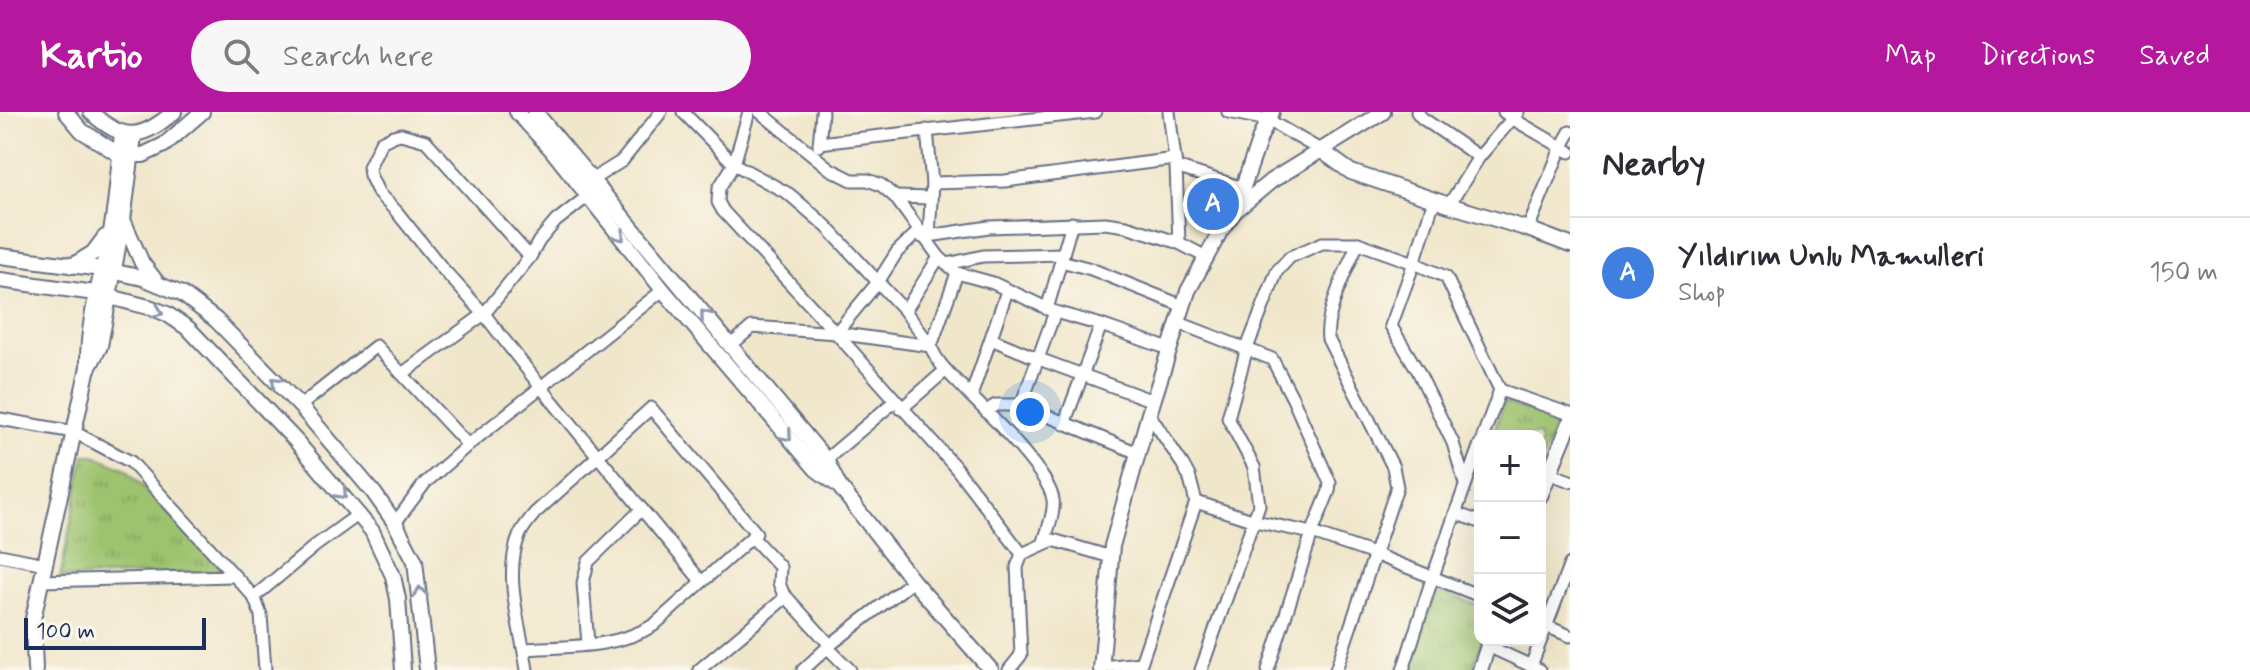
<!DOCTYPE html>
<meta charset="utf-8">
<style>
:root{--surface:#fff;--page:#f7f7f7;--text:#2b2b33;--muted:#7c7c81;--line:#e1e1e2;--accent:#b5179e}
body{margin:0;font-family:Mynerve,sans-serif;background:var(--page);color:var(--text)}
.controls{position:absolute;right:24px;bottom:24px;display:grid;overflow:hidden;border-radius:16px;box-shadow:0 8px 32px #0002}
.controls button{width:72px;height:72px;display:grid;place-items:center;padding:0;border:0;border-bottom:2px solid var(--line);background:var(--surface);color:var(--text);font:40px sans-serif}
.scale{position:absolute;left:24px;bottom:20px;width:182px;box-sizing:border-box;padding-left:8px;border:4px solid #1b2f5e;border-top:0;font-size:22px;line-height:28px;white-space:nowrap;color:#1b2f5e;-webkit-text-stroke:6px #fbf7ec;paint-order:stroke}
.you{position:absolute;left:1030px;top:300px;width:28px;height:28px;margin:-20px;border:6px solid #fff;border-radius:50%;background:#1a73e8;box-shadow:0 0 0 12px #1a73e833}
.badge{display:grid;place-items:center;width:52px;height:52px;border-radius:50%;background:var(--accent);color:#fff;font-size:26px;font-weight:700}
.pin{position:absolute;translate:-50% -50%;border:4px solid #fff;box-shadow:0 2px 8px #0006}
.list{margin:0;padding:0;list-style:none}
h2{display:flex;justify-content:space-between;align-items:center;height:104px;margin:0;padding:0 32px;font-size:34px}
h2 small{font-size:26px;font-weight:400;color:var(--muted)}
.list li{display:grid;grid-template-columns:52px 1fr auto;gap:24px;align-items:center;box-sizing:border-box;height:112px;padding:0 32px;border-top:2px solid var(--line)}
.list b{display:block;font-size:30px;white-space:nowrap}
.list p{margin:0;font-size:26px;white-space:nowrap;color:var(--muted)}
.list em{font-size:26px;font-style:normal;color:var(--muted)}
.icon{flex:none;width:44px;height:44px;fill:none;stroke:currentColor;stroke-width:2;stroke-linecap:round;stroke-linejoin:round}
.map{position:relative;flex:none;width:1570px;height:558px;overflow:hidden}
header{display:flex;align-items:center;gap:48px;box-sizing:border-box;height:112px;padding:0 40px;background:var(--accent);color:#fff}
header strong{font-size:38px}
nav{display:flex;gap:44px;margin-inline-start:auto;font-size:28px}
.search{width:560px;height:72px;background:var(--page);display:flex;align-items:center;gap:20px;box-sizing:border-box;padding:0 28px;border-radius:44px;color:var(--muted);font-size:30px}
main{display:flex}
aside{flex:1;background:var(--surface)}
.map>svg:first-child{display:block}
</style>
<header>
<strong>Kartio</strong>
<div class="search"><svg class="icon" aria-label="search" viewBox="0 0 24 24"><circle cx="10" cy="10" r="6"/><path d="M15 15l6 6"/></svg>Search here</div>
<nav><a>Map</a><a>Directions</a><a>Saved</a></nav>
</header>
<main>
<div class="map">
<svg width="1570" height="558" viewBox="0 0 1570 558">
<defs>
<pattern id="grass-tufts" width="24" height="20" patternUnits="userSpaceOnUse" patternTransform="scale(2)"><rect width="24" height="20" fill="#9dc36e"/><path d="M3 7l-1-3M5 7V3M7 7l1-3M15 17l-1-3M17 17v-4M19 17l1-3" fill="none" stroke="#7f9f5e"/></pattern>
</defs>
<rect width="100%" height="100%" fill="#fbf7ec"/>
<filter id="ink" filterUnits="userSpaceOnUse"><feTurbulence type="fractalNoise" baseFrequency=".0125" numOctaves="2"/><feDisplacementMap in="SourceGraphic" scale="16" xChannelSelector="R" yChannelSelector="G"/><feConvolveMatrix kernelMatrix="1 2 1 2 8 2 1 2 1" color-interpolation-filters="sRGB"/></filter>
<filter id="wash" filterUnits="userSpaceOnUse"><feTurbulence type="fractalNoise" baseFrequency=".006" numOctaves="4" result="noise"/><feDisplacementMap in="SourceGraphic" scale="32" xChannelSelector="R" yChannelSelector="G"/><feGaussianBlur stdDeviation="1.8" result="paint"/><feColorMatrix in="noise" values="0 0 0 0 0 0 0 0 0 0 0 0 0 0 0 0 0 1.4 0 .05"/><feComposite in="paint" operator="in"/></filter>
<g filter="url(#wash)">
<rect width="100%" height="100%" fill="#f0e6ca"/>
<g fill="url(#grass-tufts)" stroke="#5c7966" stroke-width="2">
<path d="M1504 290 1557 309 1540 356V324H1492Z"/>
<path d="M84 343H94L126 357 224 459 60 466Z"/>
<path d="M1436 478 1480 494V528H1482L1472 558H1411Z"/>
</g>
</g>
<g filter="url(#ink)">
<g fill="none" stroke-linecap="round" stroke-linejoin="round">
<g stroke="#666f84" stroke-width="15">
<g id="minor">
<path d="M683 0 734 52 789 82 826 114 905 199 931 234"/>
<path d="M749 0 734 52 719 76 718 90 723 99 836 221 956 356 1022 442"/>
<path d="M760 0 830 57 852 68H868L881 73 895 85 939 145 957 161 993 171 1055 200 1101 213 1169 237"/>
<path d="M1169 0 1176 55 1179 131"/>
<path d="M1228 0 1268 8 1322 39"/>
<path d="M1417 0 1422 6 1479 45"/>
<path d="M1504 0 1513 7 1570 40"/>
<path d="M927 18 932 71 929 124"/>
<path d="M819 31 1095 0"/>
<path d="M819 34 822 0"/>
<path d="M1176 55 1243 76"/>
<path d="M593 67 622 49 661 0"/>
<path d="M932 71 1005 69 1175 47"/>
<path d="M895 85 931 86"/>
<path d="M1434 88 1414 151 1391 214 1418 259 1453 331 1465 372"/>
<path d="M1449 93 1479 45 1518 0"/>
<path d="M1528 117 1561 36 1570 20"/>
<path d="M922 125 989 115 1105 111 1126 114 1161 125 1179 131 1206 145"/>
<path d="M530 145 426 29 401 22 393 24 381 30 369 55 370 63 379 82 396 99 442 156 484 202 540 274 701 469"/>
<path d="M1061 149 1091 157 1183 194"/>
<path d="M947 152 983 144 1063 142"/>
<path d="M957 161 931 234C936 251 953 265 965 278 985 298 1050 361 1053 388 1055 401 1047 418 1044 430"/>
<path d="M1047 197 1072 111"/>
<path d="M905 199 939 145"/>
<path d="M1179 211 1272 247 1293 287 1330 371 1329 379 1312 421 1268 558"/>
<path d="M836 221 878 170 897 140 919 119"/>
<path d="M991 227 1039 247 1153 289"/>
<path d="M730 234 752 215 836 221 931 234"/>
<path d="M402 262 468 333"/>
<path d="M971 284 1007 179"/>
<path d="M1021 293 1055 200"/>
<path d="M300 294 376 234 402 262 484 202 530 145 539 129 556 109 588 84"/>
<path d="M901 297 946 258"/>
<path d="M986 299 996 293H1021L1138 341"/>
<path d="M0 307 74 320 131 350 254 485 261 503 265 558"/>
<path d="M1064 312 1101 213"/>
<path d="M1483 324 1500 278"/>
<path d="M822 351 895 289"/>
<path d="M1548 361 1570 369"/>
<path d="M1196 390 1255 409 1312 421 1374 442 1480 484"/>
<path d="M1455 401 1480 410"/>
<path d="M395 411 425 371 468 333 663 178"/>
<path d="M0 443 45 452"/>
<path d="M41 469 234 464"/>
<path d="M254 485 315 434 359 402"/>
<path d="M1541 512 1570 524"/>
<path d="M588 532 583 471 588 450 642 397"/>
<path d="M1488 534 1540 558"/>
<path d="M828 536 850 558"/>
<path d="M524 537C568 534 615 537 654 513L752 425"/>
<path d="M1531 554 1570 452"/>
<path d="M1102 555 1141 551 1196 390 1189 364 1183 353 1149 302"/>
<path d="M527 558C521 515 502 463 520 422 524 414 530 407 535 401L651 296 756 421 752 425 780 455 779 471 783 481 830 533"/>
<path d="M699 558 786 485"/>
<path d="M803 558 830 533 913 469"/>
<path d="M1009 558 1021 543 1017 455 1022 442 1053 428 1111 445"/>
<path d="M1201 558 1259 393 1254 355 1228 306 1247 236 1277 159 1290 145 1322 131H1358L1414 151 1446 165 1500 278 1570 302"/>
<path d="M1336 558 1397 375 1393 355 1328 227C1324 203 1348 154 1358 131"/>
<path d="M1403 558 1432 467 1480 332"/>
</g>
</g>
<g stroke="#666f84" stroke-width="18">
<g id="tertiary">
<path d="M66 0 82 19 120 43H143L164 33 202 0"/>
<path d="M91 0C123 31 142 27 174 0"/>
<path d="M517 0 551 37 663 178 816 357 835 371"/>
<path d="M535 0 826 348 839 374 913 469 991 558"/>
<path d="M1322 39 1351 60 1449 93 1528 117 1570 133"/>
<path d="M1235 98 1261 23 1272 0"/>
<path d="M124 110 142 151 158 172"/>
<path d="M0 144 102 157 143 166 182 182 216 208 300 294 374 381 395 411 415 449 427 558"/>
<path d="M72 154 93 141 105 125"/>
<path d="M0 168 95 181 152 196 167 202 189 217 296 329 372 419 393 464 398 487 403 558"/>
<path d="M89 255 100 234 123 108 134 24"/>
<path d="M1540 384 1570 311"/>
<path d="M35 558 33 507 88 255C87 206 103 162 112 114 117 84 119 52 122 21"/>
<path d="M1101 558 1112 434 1149 302 1188 179 1221 118 1235 99 1271 69 1383 0"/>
<path d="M1480 558 1490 528"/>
</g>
</g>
<use href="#minor" stroke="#fff" stroke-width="11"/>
<use href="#tertiary" stroke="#fff" stroke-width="14"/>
</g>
<defs><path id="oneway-chevron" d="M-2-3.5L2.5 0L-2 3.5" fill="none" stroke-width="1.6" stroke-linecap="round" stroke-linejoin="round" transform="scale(2)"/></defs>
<g stroke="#8d97ae">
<use href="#oneway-chevron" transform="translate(620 124) rotate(52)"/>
<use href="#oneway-chevron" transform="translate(158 200) rotate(23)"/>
<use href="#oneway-chevron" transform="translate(705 203) rotate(-130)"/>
<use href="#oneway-chevron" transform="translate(276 270) rotate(-135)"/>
<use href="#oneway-chevron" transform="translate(787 324) rotate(49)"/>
<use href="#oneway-chevron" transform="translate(342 382) rotate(47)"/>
<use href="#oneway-chevron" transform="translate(420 480) rotate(-96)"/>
</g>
</g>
</svg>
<div class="controls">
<button>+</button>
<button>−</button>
<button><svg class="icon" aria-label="layers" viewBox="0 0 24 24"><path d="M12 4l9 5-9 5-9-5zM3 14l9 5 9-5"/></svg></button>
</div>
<div class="scale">100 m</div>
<div class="you"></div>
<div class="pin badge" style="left:1213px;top:92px;background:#3f7fe0">A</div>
</div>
<aside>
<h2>Nearby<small></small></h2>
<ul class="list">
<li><span class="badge" style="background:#3f7fe0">A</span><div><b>Yıldırım Unlu Mamulleri</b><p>Shop</p></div><em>150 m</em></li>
</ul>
</aside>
</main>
